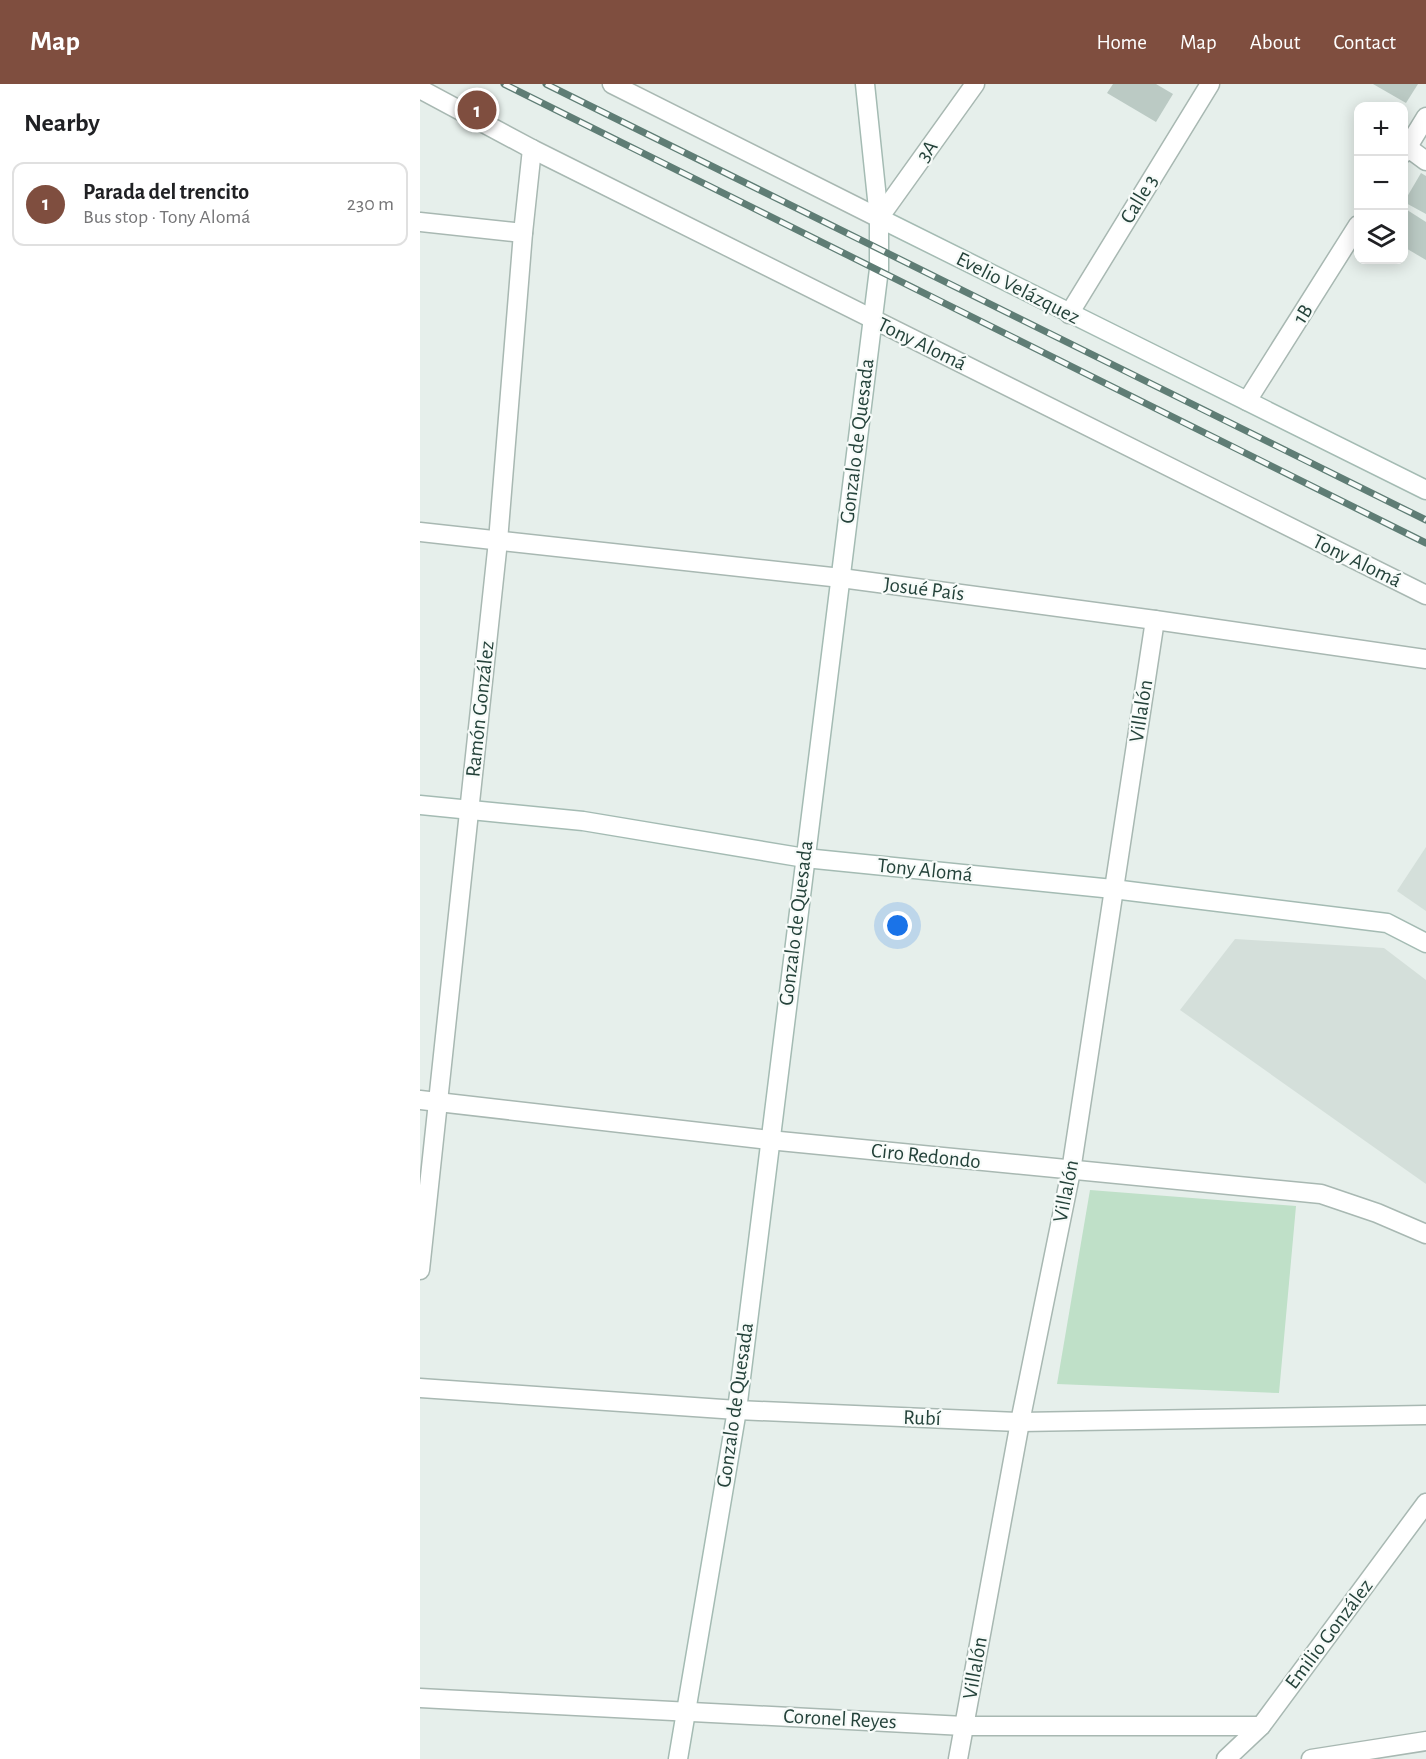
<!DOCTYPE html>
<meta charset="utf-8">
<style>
:root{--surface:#fff;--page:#f2f2f2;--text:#202124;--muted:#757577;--line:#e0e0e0;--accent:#7f4e3f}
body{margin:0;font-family:"Alegreya Sans",sans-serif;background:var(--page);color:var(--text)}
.controls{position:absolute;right:18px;top:18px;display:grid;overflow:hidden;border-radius:12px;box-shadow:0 3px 15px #0003}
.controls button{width:54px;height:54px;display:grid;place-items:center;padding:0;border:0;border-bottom:2px solid var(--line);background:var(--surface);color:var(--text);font:30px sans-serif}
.you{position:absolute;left:478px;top:842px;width:21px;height:21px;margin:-15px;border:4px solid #fff;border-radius:50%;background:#1a73e8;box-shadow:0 0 0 9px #1a73e833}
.badge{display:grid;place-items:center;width:39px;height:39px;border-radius:50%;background:var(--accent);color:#fff;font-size:20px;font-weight:700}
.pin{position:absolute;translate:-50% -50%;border:3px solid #fff;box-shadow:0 2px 6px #0006}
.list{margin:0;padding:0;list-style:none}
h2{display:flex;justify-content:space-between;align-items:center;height:78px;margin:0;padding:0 24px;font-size:26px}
h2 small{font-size:20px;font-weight:400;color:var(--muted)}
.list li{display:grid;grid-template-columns:39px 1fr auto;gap:18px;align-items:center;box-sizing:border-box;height:84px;margin:0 12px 12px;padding:0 12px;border:2px solid var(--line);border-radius:12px}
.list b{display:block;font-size:22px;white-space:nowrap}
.list p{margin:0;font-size:20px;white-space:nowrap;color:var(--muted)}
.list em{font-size:20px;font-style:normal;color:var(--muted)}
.icon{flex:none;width:33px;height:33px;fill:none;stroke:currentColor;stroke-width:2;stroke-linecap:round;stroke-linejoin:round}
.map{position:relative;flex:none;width:1006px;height:1675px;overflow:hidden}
header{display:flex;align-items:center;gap:36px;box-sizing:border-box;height:84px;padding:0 30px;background:var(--accent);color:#fff}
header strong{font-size:28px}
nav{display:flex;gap:33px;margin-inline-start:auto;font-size:21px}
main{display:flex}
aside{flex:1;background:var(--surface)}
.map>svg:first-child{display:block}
</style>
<header>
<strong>Map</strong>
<nav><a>Home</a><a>Map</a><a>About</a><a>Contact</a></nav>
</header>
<main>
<aside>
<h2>Nearby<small></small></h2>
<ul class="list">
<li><span class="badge">1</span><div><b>Parada del trencito</b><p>Bus stop · Tony Alomá</p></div><em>230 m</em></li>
</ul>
</aside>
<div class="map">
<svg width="1006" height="1675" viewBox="0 0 1006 1675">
<rect width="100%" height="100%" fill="#e6efeb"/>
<g fill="#d4dfda">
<path d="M1006 763V827L977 807Z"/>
<path d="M815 855 964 864 1006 896V1100L760 926Z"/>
</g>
<path fill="#bfe0c8" d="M670 1106 876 1122 859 1309 637 1300Z"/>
<g fill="#bbcac4">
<path d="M693 0H736L753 10 736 38 687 9Z"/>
<path d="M953 0H998L986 19Z"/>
<path d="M1001 89 1006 92V130L984 118Z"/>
<path d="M984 124 1006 138V176L984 163Z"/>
</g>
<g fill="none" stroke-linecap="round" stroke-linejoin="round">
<g stroke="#a8b8b2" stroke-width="21">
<g id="street">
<path d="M192 0 459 134 555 0"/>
<path d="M0 5 112 65 1006 511"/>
<path d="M987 63 1006 77"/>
<path d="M984 69 1006 33"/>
<path d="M0 138 103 149"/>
<path d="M649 230 790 0"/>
<path d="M827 317 938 141"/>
<path d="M0 448 421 494 735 536 1006 575"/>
<path d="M0 1016 349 1056 901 1110 957 1129 1006 1150"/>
<path d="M0 1186 78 457 103 149 112 65"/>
<path d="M0 1304 317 1326 600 1338 1006 1331"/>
<path d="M0 1614 544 1642H841"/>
<path d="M538 1675 600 1338 651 1087 735 536"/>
<path d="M806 1675 841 1642 1006 1419"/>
<path d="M891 1675 1006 1657"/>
</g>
</g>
<g stroke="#a4bbb3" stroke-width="21">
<g id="secondary">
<path d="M459 134 1006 406"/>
<path d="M0 721 163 737 385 774 693 805 967 839 1006 859"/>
<path d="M258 1675 317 1326 459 185V134L445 0"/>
</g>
</g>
<use href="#street" stroke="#fff" stroke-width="18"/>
<use href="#secondary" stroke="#fff" stroke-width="18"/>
<g stroke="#5f7d75" stroke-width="7">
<g id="rail">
<path d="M84 0 1006 459"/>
<path d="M126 0 1006 436"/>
</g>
</g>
<use href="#rail" stroke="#f7fbf9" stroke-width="4.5" stroke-dasharray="14" stroke-linecap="butt"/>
</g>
<g text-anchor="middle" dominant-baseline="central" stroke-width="4.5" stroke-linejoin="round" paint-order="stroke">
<g font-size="21" fill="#24423a" stroke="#f7fbf9">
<text transform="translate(507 67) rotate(-54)">3A</text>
<text transform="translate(719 115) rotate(-59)">Calle 3</text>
<text transform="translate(598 204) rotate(27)">Evelio Velázquez</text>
<text transform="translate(883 230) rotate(-58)">1B</text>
<text transform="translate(502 260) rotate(26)">Tony Alomá</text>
<text transform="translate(437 357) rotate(-83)">Gonzalo de Quesada</text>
<text transform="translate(937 477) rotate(26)">Tony Alomá</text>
<text transform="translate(504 505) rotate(7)">Josué País</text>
<text transform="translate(60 625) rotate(-84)">Ramón González</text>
<text transform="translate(721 627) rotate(-81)">Villalón</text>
<text transform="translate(505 786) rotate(6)">Tony Alomá</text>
<text transform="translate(376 839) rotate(-83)">Gonzalo de Quesada</text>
<text transform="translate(506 1072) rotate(6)">Ciro Redondo</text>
<text transform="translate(646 1107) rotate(-79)">Villalón</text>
<text transform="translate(315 1321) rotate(-82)">Gonzalo de Quesada</text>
<text transform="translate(502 1334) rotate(2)">Rubí</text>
<text transform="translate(909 1550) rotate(-53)">Emilio González</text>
<text transform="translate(555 1584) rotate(-80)">Villalón</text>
<text transform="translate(420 1635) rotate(3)">Coronel Reyes</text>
</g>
</g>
</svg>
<div class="controls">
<button>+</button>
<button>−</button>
<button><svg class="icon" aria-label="layers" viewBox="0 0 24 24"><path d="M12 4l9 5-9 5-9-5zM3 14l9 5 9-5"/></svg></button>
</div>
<div class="you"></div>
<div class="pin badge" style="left:57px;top:26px">1</div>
</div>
</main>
